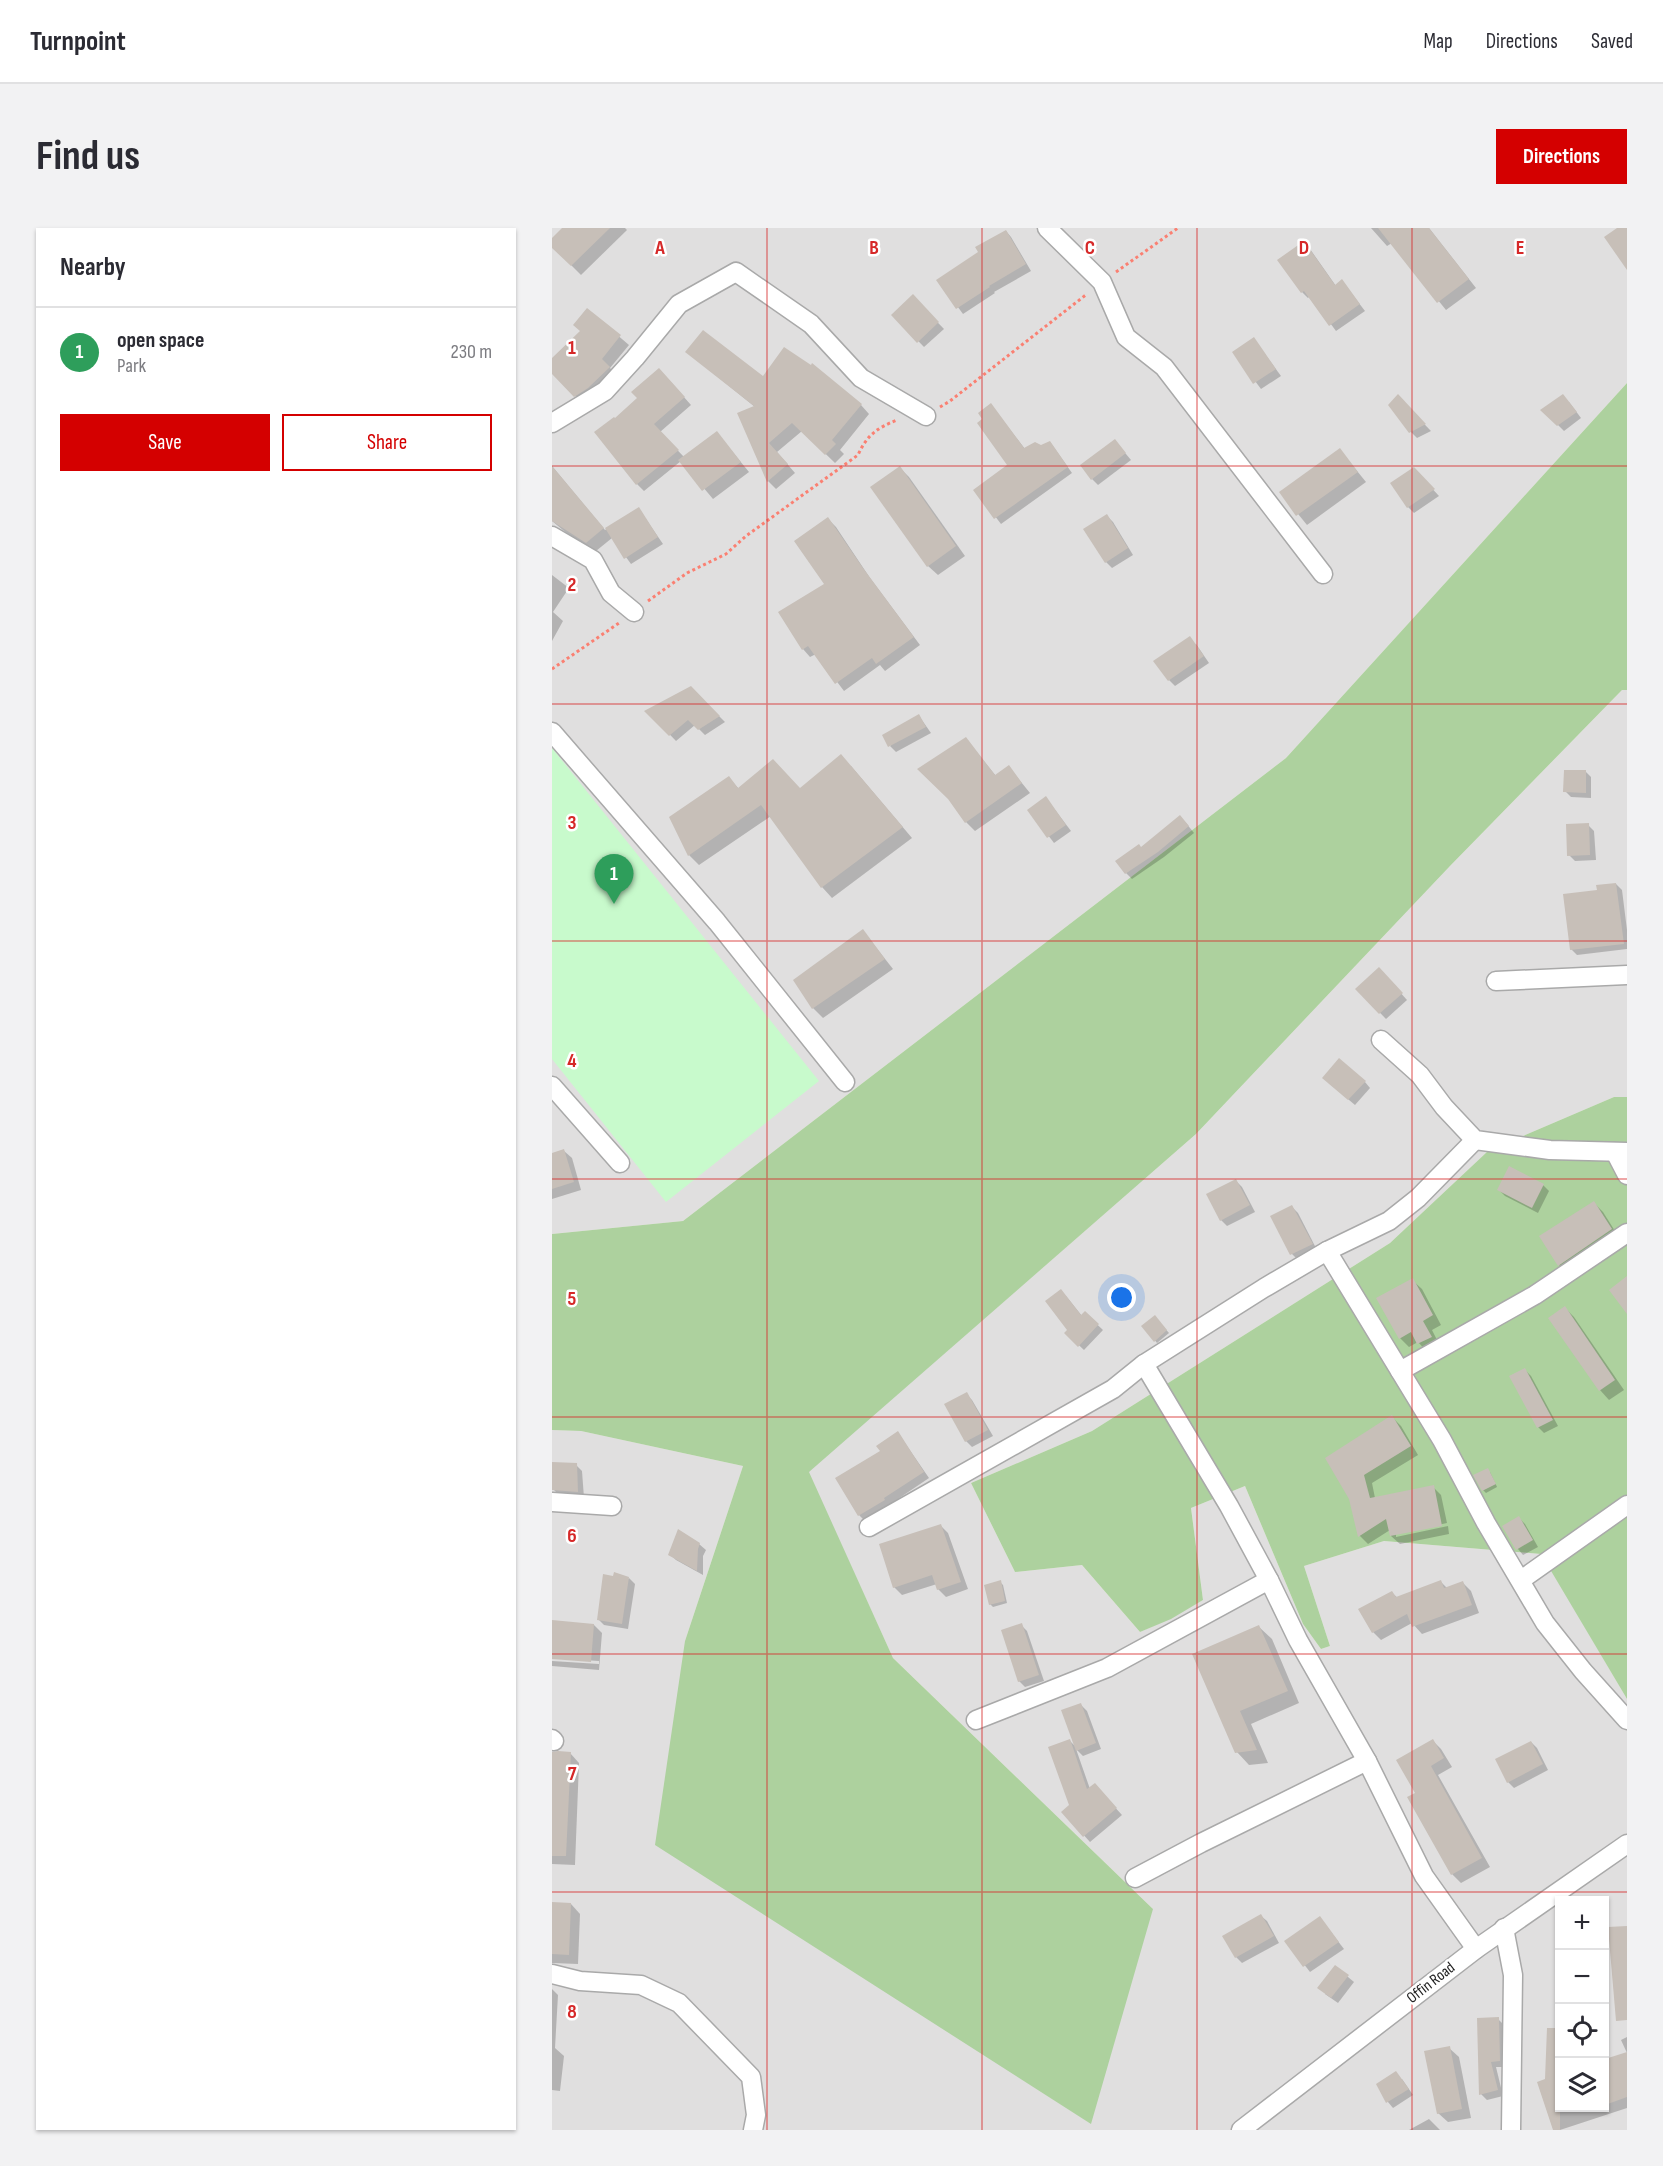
<!DOCTYPE html>
<meta charset="utf-8">
<style>
:root{--surface:#fff;--page:#f2f2f3;--text:#2b2b33;--muted:#7c7c81;--line:#e1e1e2;--accent:#d40000}
body{margin:0;font-family:"Sofia Sans Condensed",sans-serif;background:var(--page);color:var(--text)}
.controls{position:absolute;right:18px;bottom:18px;display:grid;overflow:hidden;border-radius:0px;box-shadow:0 2px 4px #0004}
.controls button{width:54px;height:54px;display:grid;place-items:center;padding:0;border:0;border-bottom:2px solid var(--line);background:var(--surface);color:var(--text);font:30px sans-serif}
.you{position:absolute;left:570px;top:1070px;width:21px;height:21px;margin:-15px;border:4px solid #fff;border-radius:50%;background:#1a73e8;box-shadow:0 0 0 9px #1a73e833}
.badge{display:grid;place-items:center;width:39px;height:39px;border-radius:50%;background:var(--accent);color:#fff;font-size:20px;font-weight:700}
.pin{position:absolute;translate:-50% -50px;filter:drop-shadow(0 2px 3px #0008)}
.pin::after{content:'';position:absolute;top:32px;width:21px;height:18px;background:inherit;clip-path:polygon(0 0,100% 0,50% 100%)}
.list{margin:0;padding:0;list-style:none}
h2{display:flex;justify-content:space-between;align-items:center;height:78px;margin:0;padding:0 24px;font-size:26px}
h2 small{font-size:20px;font-weight:400;color:var(--muted)}
.list li{display:grid;grid-template-columns:39px 1fr auto;gap:18px;align-items:center;box-sizing:border-box;height:90px;padding:0 24px;border-top:2px solid var(--line)}
.list b{display:block;font-size:22px;white-space:nowrap}
.list p{margin:0;font-size:20px;white-space:nowrap;color:var(--muted)}
.list em{font-size:20px;font-style:normal;color:var(--muted)}
.actions{display:flex;gap:12px;padding:18px 24px}
.actions a{flex:1;padding:14px 0;border:2px solid var(--accent);border-radius:0px;text-align:center;font-size:21px;color:var(--accent)}
.actions .main{background:var(--accent);color:#fff}
.icon{flex:none;width:33px;height:33px;fill:none;stroke:currentColor;stroke-width:2;stroke-linecap:round;stroke-linejoin:round}
.map{position:relative;flex:none;width:1075px;height:1902px;overflow:hidden;border-radius:0px}
header{display:flex;align-items:center;gap:36px;box-sizing:border-box;height:84px;padding:0 30px;background:var(--surface);border-bottom:2px solid var(--line)}
header strong{font-size:28px}
nav{display:flex;gap:33px;margin-inline-start:auto;font-size:21px}
.intro{display:flex;align-items:center;justify-content:space-between;box-sizing:border-box;height:144px;padding:0 36px}
h1{margin:0;font-size:42px}
.button{padding:15px 27px;border-radius:0px;background:var(--accent);color:#fff;font-size:21px;font-weight:700}
main{display:flex;gap:36px;padding:0 36px}
aside{flex:1;background:var(--surface);border-radius:0px;box-shadow:0 2px 4px #0004}
.map>svg:first-child{display:block}
</style>
<header>
<strong>Turnpoint</strong>
<nav><a>Map</a><a>Directions</a><a>Saved</a></nav>
</header>
<div class="intro"><h1>Find us</h1><a class="button">Directions</a></div>
<main>
<aside>
<h2>Nearby<small></small></h2>
<ul class="list">
<li><span class="badge" style="background:#2e9e5b">1</span><div><b>open space</b><p>Park</p></div><em>230 m</em></li>
</ul>
<div class="actions"><a class="main">Save</a><a>Share</a></div>
</aside>
<div class="map">
<svg width="1075" height="1902" viewBox="0 0 1075 1902">
<rect width="100%" height="100%" fill="#f2efe9"/>
<g fill="#e0dfdf" fill-rule="evenodd">
<path d="M0 0H1075V155L734 530 131 993 0 1006Z"/>
<path d="M1070 462H1075V869H1062L936 923 838 1015 540 1203 419 1255 463 1344 530 1337 588 1404 619 1390 651 1372 639 1280 693 1258 751 1396 769 1421 778 1418 752 1338 832 1313 990 1326 1075 1471V1902H0V1202L29 1203 191 1238 133 1413 601 1681 341 1430 256 1244 644 906 898 638ZM1008 1672H1052V1880H1008Z"/>
</g>
<g fill="#add19e">
<path d="M1075 155V462H1070L898 638 644 906 257 1244 341 1430 601 1681 539 1896 103 1617 133 1413 191 1238 29 1203 0 1202V1006L131 993 734 530Z"/>
<path d="M1062 869H1075V1471L989 1326 832 1313 752 1338 778 1418 769 1421 751 1396 693 1258 639 1280 651 1372 619 1391 588 1404 530 1337 463 1344 419 1255 540 1203 838 1015 936 923Z"/>
</g>
<path fill="#c8facc" d="M0 520 267 853 114 974 0 831Z"/>
<g fill="#0003">
<path d="M12 0H73L75 2 29 47 0 18V12Z"/>
<path d="M819 0H877L924 60 894 82 840 15 835 18Z"/>
<path d="M454 3 459 9 479 43 442 64 443 65 411 86 386 52 428 24Z"/>
<path d="M758 21 784 58 790 53 813 83 784 103 758 68 756 70 750 64Z"/>
<path d="M361 69 392 101 372 119 341 87Z"/>
<path d="M36 82 77 117 58 140 65 148 31 176 0 144V132L30 104Z"/>
<path d="M702 111 729 148 709 161 682 125Z"/>
<path d="M135 124 211 150 309 177 317 186 288 222 292 226 283 235 250 203 225 224 243 245 224 261 216 253 203 179Z"/>
<path d="M114 149 139 177 108 204 132 229 165 205 197 244 161 271 129 233 92 263 85 256 63 192Z"/>
<path d="M846 169 879 203 865 210 859 204Z"/>
<path d="M1017 174 1029 190 1012 203 991 182Z"/>
<path d="M439 177 473 221 489 218 498 214 520 245 449 296 423 262 458 238 432 191Z"/>
<path d="M563 213 579 232 546 257 540 251Z"/>
<path d="M788 222 814 254 755 297 729 265Z"/>
<path d="M0 238 53 302 87 281 111 316 79 336 60 310 44 323 17 307 0 293Z"/>
<path d="M348 240 357 249 413 328 386 347 376 338Z"/>
<path d="M862 241 887 268 862 285 856 279Z"/>
<path d="M555 288 561 294 581 327 560 340 554 334Z"/>
<path d="M276 291 284 299 318 350 368 417 333 443 328 437 292 463 264 426 258 429 251 421 274 356Z"/>
<path d="M0 347 17 360 1 384 11 393 0 413Z"/>
<path d="M644 416 657 435 623 458 617 452Z"/>
<path d="M139 460 173 494 153 507 143 497 124 513 95 483Z"/>
<path d="M367 488 379 505 344 524 338 518Z"/>
<path d="M414 511 444 548 457 539 478 565 423 603 414 594Z"/>
<path d="M299 538 360 610 280 670 270 659 219 588 147 637 137 627 177 550 187 561H248Z"/>
<path d="M1033 543 1039 549V570L1019 569 1013 563Z"/>
<path d="M494 570 519 603 502 615 477 582Z"/>
<path d="M634 595 642 605 612 629 580 651 574 645Z"/>
<path d="M1036 597 1042 603 1044 632 1023 633 1017 627Z"/>
<path d="M1064 656 1070 662 1075 702V721L1025 727 1019 721Z"/>
<path d="M311 703 341 741 271 790 261 780 243 752Z"/>
<path d="M827 741 855 772 834 791 805 761Z"/>
<path d="M813 854 818 860 803 877 778 856Z"/>
<path d="M12 923 20 930 29 962 0 971V926Z"/>
<path d="M958 940 991 957 997 963 986 985 953 968 947 962Z"/>
<path d="M684 953 690 959 703 984 675 998 669 992Z"/>
<path d="M1042 975 1051 984 1068 1011 1017 1046 1007 1037Z"/>
<path d="M740 979 746 985 765 1022 746 1032 740 1026 720 989Z"/>
<path d="M860 1052 870 1061 889 1097 880 1102 888 1118 876 1125 866 1114 857 1119 848 1110Z"/>
<path d="M514 1068 530 1088 533 1085 551 1102 532 1122 514 1105 517 1102Z"/>
<path d="M1013 1080 1022 1089 1072 1162 1057 1172 1048 1162Z"/>
<path d="M603 1089 617 1105 605 1115 591 1098Z"/>
<path d="M973 1142 979 1148 1006 1198 992 1205 986 1199Z"/>
<path d="M414 1166 420 1172 441 1208 420 1219 414 1213 394 1177Z"/>
<path d="M840 1189 849 1198 866 1227 820 1255 823 1270 881 1259 889 1267 895 1295 844 1306V1309L896 1298 897 1306 848 1316 839 1308 838 1302 816 1316 808 1308 799 1270Z"/>
<path d="M346 1205 377 1250 337 1277 338 1278 313 1293 307 1287 330 1224Z"/>
<path d="M24 1237 30 1243 32 1270 7 1267 1 1261Z"/>
<path d="M938 1244 945 1259 934 1265 931 1262Z"/>
<path d="M967 1290 973 1296 986 1319 971 1327 966 1321 952 1299Z"/>
<path d="M389 1298 396 1305 416 1361 394 1369 386 1361 385 1356 350 1367 342 1359Z"/>
<path d="M147 1316 154 1322 151 1328V1347L124 1332 118 1326Z"/>
<path d="M77 1350 83 1356 76 1401 52 1397 46 1391Z"/>
<path d="M448 1354 451 1357 455 1375 441 1379 438 1376Z"/>
<path d="M889 1354 895 1360 911 1355 919 1363 927 1385 870 1406 860 1395 829 1412 821 1404 840 1365 846 1370Z"/>
<path d="M0 1394 42 1397 50 1405 47 1442 0 1438V1433L47 1436V1433L0 1430Z"/>
<path d="M469 1397 475 1403 492 1453 473 1459 467 1453Z"/>
<path d="M707 1399 720 1411 747 1475 699 1496 716 1535 697 1537 685 1524 642 1427Z"/>
<path d="M529 1477 535 1483 549 1521 531 1528 524 1521 538 1561 548 1563 570 1587 538 1614 511 1584 518 1578V1513L525 1520Z"/>
<path d="M881 1513 889 1521 900 1539 886 1547 938 1639 909 1655 900 1646 857 1570 865 1565Z"/>
<path d="M979 1514 985 1520 996 1542 962 1560 956 1554Z"/>
<path d="M0 1524 18 1525 27 1535 23 1637 0 1636Z"/>
<path d="M0 1675 19 1676 28 1686 26 1736 0 1735Z"/>
<path d="M709 1688 715 1693 727 1715 690 1735 684 1729Z"/>
<path d="M768 1690 792 1721 758 1744 734 1713Z"/>
<path d="M784 1739 802 1754 786 1775 773 1766Z"/>
<path d="M0 1761 6 1767 3 1820 12 1828 8 1863 0 1862Z"/>
<path d="M946 1791 952 1797 953 1839H944L951 1868 935 1872 929 1866Z"/>
<path d="M1075 1809V1825L1069 1812Z"/>
<path d="M897 1820 907 1829 919 1890 896 1894 886 1885Z"/>
<path d="M1075 1825V1880L1008 1902V1880H1052V1833Z"/>
<path d="M850 1851 861 1867 841 1880 836 1874 826 1857Z"/>
<path d="M877 1891 888 1902H857Z"/>
</g>
<g fill="#c7bfb8">
<path d="M10 0H58L19 38 0 20V10Z"/>
<path d="M826 0H877L917 51 885 75Z"/>
<path d="M1065 0H1075V42L1052 9Z"/>
<path d="M454 2 474 36 437 58 438 59 404 81 384 52 426 24 423 19Z"/>
<path d="M752 13 783 57 790 51 808 76 777 98 752 63 749 65 725 32Z"/>
<path d="M361 66 387 94 365 115 339 87Z"/>
<path d="M35 80 69 107 50 131 58 139 36 160 22 169 0 146V130L28 103 21 97Z"/>
<path d="M151 102 211 148 232 119 259 137 260 135 310 176 280 212 284 216 273 227 240 195 217 215 236 236 215 254 185 185 202 178 133 124Z"/>
<path d="M702 109 724 141 701 156 680 124Z"/>
<path d="M107 140 133 169 102 196 127 222 84 257 42 204 62 189 63 190 85 170 79 164Z"/>
<path d="M846 166 874 196 857 205 836 177Z"/>
<path d="M1011 166 1025 184 1005 198 988 182Z"/>
<path d="M439 175 472 220 483 214 489 217 498 213 516 239 442 291 421 262 455 237 425 195 430 191 426 185Z"/>
<path d="M165 203 189 234 150 263 126 232Z"/>
<path d="M563 211 574 225 539 252 528 237Z"/>
<path d="M788 220 806 244 744 288 727 264Z"/>
<path d="M0 238 52 300 34 315 0 293Z"/>
<path d="M348 238 404 318 375 339 318 259Z"/>
<path d="M862 239 883 261 855 280 838 255Z"/>
<path d="M87 279 106 309 72 331 53 300Z"/>
<path d="M555 286 576 320 553 335 531 301Z"/>
<path d="M276 289 311 340 362 409 324 436 320 430 283 456 256 418 250 422 226 384 272 356 242 313Z"/>
<path d="M638 408 652 428 616 453 601 433Z"/>
<path d="M139 458 168 488 146 502 136 492 117 508 92 483Z"/>
<path d="M367 486 374 499 336 519 330 507Z"/>
<path d="M414 509 443 547 457 537 470 555 413 595 396 571 365 541Z"/>
<path d="M289 526 351 599 269 660 209 577 136 628 117 589 177 548 186 560 221 531 248 560Z"/>
<path d="M1012 542H1034V565L1011 564Z"/>
<path d="M494 568 514 597 495 610 475 582Z"/>
<path d="M628 587 637 598 606 624 573 646 563 633 587 616 589 619Z"/>
<path d="M1037 595 1038 627 1015 628 1014 596Z"/>
<path d="M1064 655 1072 716 1018 722 1011 666 1045 662 1044 657Z"/>
<path d="M311 701 333 731 260 781 241 752Z"/>
<path d="M827 739 851 765 827 786 803 761Z"/>
<path d="M787 830 814 853 796 872 770 850Z"/>
<path d="M12 921 22 954 0 961V925Z"/>
<path d="M957 938 992 956 980 980 945 962Z"/>
<path d="M684 951 698 977 668 993 654 966Z"/>
<path d="M1042 973 1060 1001 1006 1038 987 1008Z"/>
<path d="M740 977 761 1016 738 1027 718 988Z"/>
<path d="M1075 1048V1086L1057 1062Z"/>
<path d="M861 1050 881 1087 871 1093 880 1109 865 1116 859 1104 847 1111 824 1070Z"/>
<path d="M509 1061 529 1087 533 1083 547 1096 526 1119 512 1105 515 1102 493 1073Z"/>
<path d="M1013 1078 1063 1152 1047 1163 996 1090Z"/>
<path d="M603 1087 615 1102 602 1114 589 1098Z"/>
<path d="M973 1140 1001 1192 985 1200 957 1148Z"/>
<path d="M415 1164 436 1202 413 1214 392 1176Z"/>
<path d="M840 1187 859 1218 812 1247 818 1270 882 1257 890 1298 838 1308 834 1291 806 1309 797 1271 773 1230Z"/>
<path d="M346 1203 372 1244 332 1270 333 1272 306 1288 283 1250 328 1223 324 1218Z"/>
<path d="M0 1234 25 1235 26 1264 0 1262Z"/>
<path d="M936 1240 944 1256 930 1263 921 1247Z"/>
<path d="M967 1288 981 1312 964 1322 950 1298Z"/>
<path d="M389 1296 409 1354 385 1362 380 1347 341 1360 327 1316Z"/>
<path d="M126 1301 148 1315 146 1321 145 1343 116 1327Z"/>
<path d="M62 1344 77 1349 70 1396 45 1392 51 1346 61 1348Z"/>
<path d="M449 1352 453 1373 437 1377 432 1357Z"/>
<path d="M889 1352 892 1360 911 1353 920 1377 860 1399 855 1386 820 1405 806 1381 840 1363 844 1369Z"/>
<path d="M0 1392 42 1396 39 1434 0 1431Z"/>
<path d="M470 1395 487 1447 466 1454 449 1402Z"/>
<path d="M707 1397 736 1463 688 1483 705 1522 683 1525 640 1426Z"/>
<path d="M529 1475 544 1515 524 1523 509 1482Z"/>
<path d="M518 1511 535 1561 543 1555 565 1580 531 1609 509 1584 517 1577 496 1519Z"/>
<path d="M881 1511 892 1530 879 1538 930 1630 899 1647 855 1569 863 1565 844 1532Z"/>
<path d="M979 1513 991 1536 955 1555 943 1531Z"/>
<path d="M6 1523 19 1524 14 1628H0V1524Z"/>
<path d="M0 1674 19 1675 17 1727 0 1726Z"/>
<path d="M709 1686 722 1708 683 1730 670 1708Z"/>
<path d="M768 1688 787 1714 751 1739 732 1713Z"/>
<path d="M1075 1698V1792L1064 1793 1056 1699Z"/>
<path d="M783 1737 797 1747 779 1770 765 1760Z"/>
<path d="M947 1789 948 1833 939 1834 946 1862 927 1867 925 1790Z"/>
<path d="M995 1800H1008V1902H1001L985 1854 993 1851Z"/>
<path d="M898 1818 910 1881 885 1886 872 1823Z"/>
<path d="M1075 1824V1869L1053 1877V1831Z"/>
<path d="M844 1843 857 1861 834 1875 824 1856Z"/>
</g>
<g fill="none" stroke-linecap="round" stroke-linejoin="round">
<g stroke="#a9a9a9" stroke-width="21">
<g id="minor">
<path d="M495 0 550 54 574 109 612 139 771 346"/>
<path d="M0 195 53 163 83 130 127 76 184 44 259 96 309 150 374 188"/>
<path d="M0 308 41 332 59 365 82 384"/>
<path d="M0 504 165 694 293 854"/>
<path d="M944 753 1075 747"/>
<path d="M829 812 868 847 892 879 923 912 998 922 1075 924"/>
<path d="M0 858 68 935"/>
<path d="M1063 924 1075 947"/>
<path d="M775 1023 890 1212 934 1295 993 1395 1031 1443 1075 1492"/>
<path d="M592 1136 677 1278 717 1352 746 1412 815 1533 872 1648 924 1721"/>
<path d="M848 1143 983 1067 1075 1005"/>
<path d="M0 1274 60 1278"/>
<path d="M317 1299 561 1161 592 1136 712 1060 775 1023 837 993 866 970 923 912"/>
<path d="M969 1352 1075 1277"/>
<path d="M424 1492 555 1440 717 1352"/>
<path d="M0 1511 2 1513"/>
<path d="M583 1650 649 1615 815 1533"/>
<path d="M952 1700 961 1747 959 1902"/>
<path d="M0 1746 28 1753 89 1757 127 1775 199 1849 204 1887 201 1902"/>
<path d="M689 1902 924 1721 1075 1616"/>
</g>
</g>
<g stroke="#fa8072" stroke-width="3" stroke-dasharray="3 3" stroke-linecap="butt">
<path d="M564 44 626 0"/>
<path d="M388 179 398 173 535 66"/>
<path d="M96 373 135 345 174 326 194 308 306 227C315 207 325 200 345 192"/>
<path d="M0 441 67 395"/>
</g>
<use href="#minor" stroke="#fff" stroke-width="18"/>
</g>
<path fill="none" stroke="#d62828" stroke-width="1.5" stroke-opacity="0.55" d="M215 0V1902M430 0V1902M645 0V1902M860 0V1902M0 238H1075M0 476H1075M0 713H1075M0 951H1075M0 1189H1075M0 1426H1075M0 1664H1075"/>
<g text-anchor="middle" dominant-baseline="central" stroke-width="5" stroke-linejoin="round" paint-order="stroke">
<g font-size="16" fill="#222" stroke="#fff">
<text transform="translate(879 1755) rotate(-38)">Offin Road</text>
</g>
</g>
<g font-size="20" text-anchor="middle" font-weight="bold" fill="#d62828" stroke="#fff" stroke-width="5" stroke-linejoin="round" paint-order="stroke">
<text x="108" y="26">A</text>
<text x="322" y="26">B</text>
<text x="538" y="26">C</text>
<text x="752" y="26">D</text>
<text x="968" y="26">E</text>
<text x="20" y="126">1</text>
<text x="20" y="363">2</text>
<text x="20" y="601">3</text>
<text x="20" y="839">4</text>
<text x="20" y="1077">5</text>
<text x="20" y="1314">6</text>
<text x="20" y="1552">7</text>
<text x="20" y="1790">8</text>
</g>
</svg>
<div class="controls">
<button>+</button>
<button>−</button>
<button><svg class="icon" aria-label="locate" viewBox="0 0 24 24"><circle cx="12" cy="12" r="6"/><path d="M12 2v4M12 18v4M2 12h4M18 12h4"/></svg></button>
<button><svg class="icon" aria-label="layers" viewBox="0 0 24 24"><path d="M12 4l9 5-9 5-9-5zM3 14l9 5 9-5"/></svg></button>
</div>
<div class="you"></div>
<div class="pin badge" style="left:62px;top:676px;background:#2e9e5b">1</div>
</div>
</main>
